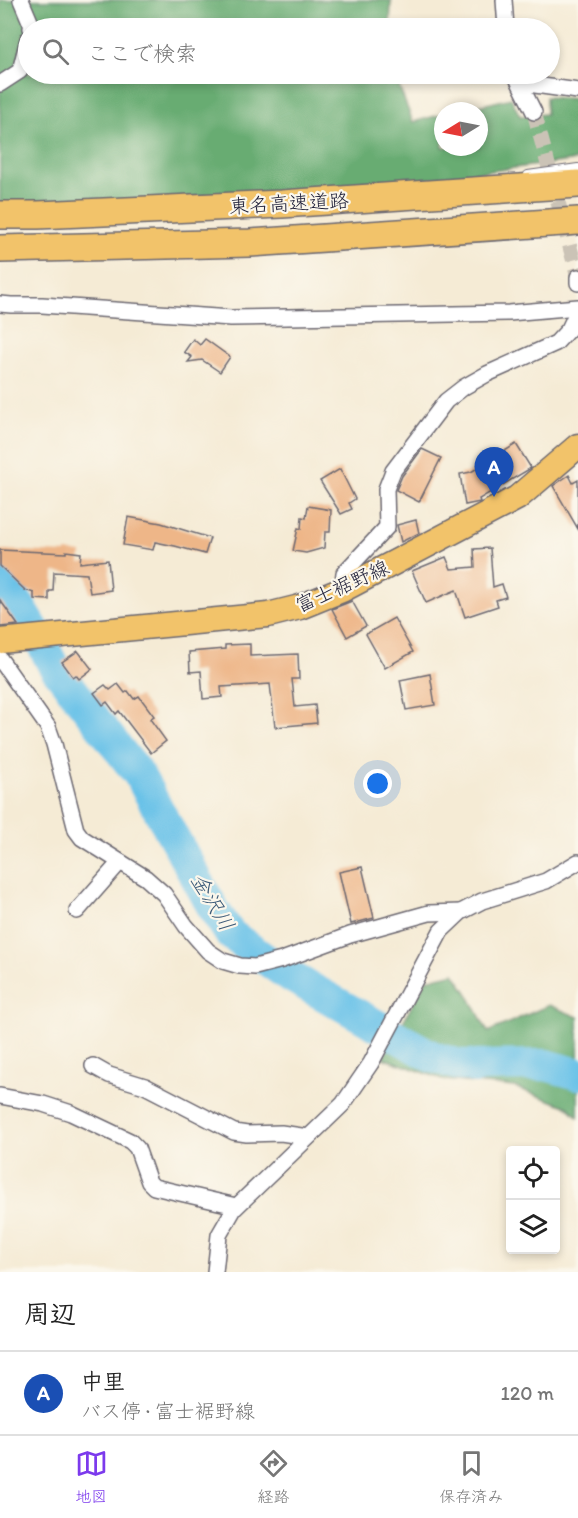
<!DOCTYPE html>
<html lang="ja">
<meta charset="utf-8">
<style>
:root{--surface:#fff;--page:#f6f6f6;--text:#222;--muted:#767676;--line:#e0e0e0;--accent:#7c3aed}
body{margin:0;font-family:Itim,"Klee One",sans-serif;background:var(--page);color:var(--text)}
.controls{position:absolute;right:18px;bottom:18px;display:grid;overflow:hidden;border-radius:6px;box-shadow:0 3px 9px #0003}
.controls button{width:54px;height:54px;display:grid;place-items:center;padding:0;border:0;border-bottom:2px solid var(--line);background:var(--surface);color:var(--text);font:30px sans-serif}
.compass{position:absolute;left:434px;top:102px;width:54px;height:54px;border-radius:50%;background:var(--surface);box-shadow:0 3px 9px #0003;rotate:260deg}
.you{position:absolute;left:378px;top:784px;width:21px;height:21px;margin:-15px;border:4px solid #fff;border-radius:50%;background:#1a73e8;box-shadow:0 0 0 9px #1a73e833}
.badge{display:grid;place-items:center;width:39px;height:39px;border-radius:50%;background:var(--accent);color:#fff;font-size:20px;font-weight:700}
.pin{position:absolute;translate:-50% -50px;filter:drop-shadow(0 2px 3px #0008)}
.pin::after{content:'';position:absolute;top:32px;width:21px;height:18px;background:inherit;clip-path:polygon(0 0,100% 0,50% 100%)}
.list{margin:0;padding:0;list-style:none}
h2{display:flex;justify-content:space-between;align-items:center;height:78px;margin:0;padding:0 24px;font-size:26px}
h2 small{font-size:20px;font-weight:400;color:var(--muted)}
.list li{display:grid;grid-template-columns:39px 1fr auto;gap:18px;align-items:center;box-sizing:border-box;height:84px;padding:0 24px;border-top:2px solid var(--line)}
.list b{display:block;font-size:22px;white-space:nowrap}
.list p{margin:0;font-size:20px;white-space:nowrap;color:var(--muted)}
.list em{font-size:20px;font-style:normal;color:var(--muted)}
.icon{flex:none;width:33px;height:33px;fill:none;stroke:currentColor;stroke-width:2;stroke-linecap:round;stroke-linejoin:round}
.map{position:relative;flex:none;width:578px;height:1272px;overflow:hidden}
.search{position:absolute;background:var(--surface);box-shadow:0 3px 9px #0003;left:18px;right:18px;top:18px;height:66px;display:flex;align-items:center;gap:15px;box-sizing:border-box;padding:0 21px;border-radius:33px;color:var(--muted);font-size:22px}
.sheet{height:162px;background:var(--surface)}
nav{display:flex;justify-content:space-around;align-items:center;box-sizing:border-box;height:84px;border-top:2px solid var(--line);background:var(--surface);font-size:16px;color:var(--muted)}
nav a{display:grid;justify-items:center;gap:3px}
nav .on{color:var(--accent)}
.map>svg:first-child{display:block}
</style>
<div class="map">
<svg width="578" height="1272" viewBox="0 0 578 1272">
<rect width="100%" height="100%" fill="#fbf7ec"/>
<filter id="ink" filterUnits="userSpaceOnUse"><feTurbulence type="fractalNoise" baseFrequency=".0167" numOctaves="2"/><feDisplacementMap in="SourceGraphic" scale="12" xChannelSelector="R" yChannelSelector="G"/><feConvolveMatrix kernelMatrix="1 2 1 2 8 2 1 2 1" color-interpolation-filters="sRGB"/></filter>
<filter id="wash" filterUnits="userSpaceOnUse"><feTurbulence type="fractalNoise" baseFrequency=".008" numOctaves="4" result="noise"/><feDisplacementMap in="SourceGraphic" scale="24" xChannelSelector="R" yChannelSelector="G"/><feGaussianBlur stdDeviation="1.35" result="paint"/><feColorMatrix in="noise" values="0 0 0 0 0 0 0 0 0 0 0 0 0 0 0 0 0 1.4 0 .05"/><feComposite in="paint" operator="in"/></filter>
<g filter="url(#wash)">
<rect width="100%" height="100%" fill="#f5ebd5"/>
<g fill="#67ac72" stroke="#446756" stroke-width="1.5">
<path d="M0 0H391L390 28H28V74H394L413 122 443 114V147H479V111H458L511 98 520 116 546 114V97L578 99V160L349 189 0 207Z"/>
<path d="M454 973 468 994 488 1032 549 1005 578 1017V1117L568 1107 514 1087 445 1080 383 1058 426 980Z"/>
</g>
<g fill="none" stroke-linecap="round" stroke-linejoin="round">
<path stroke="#6bc2e8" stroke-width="32" d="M0 582 19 605 38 636 53 665 139 775 213 908 230 934 286 974 433 1057 460 1065H472L476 1068 477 1066 546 1065 578 1074"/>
</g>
<g id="blocks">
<g fill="#eeb688">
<path d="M193 339 200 345 205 339 230 357 220 372 202 360 188 362 192 357 184 352Z"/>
<path d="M516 444 531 468 479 499 480 502 465 505 460 474 471 472Z"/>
<path d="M422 449 441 458 419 502 396 490 402 476Z"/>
<path d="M340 469 355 499 349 503 352 509 341 514 320 481Z"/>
<path d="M569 475 573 483 578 480V529L553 486Z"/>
<path d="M308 506 331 510 330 532H325L324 548 306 553 293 551 298 528 301 529 302 517 306 518Z"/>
<path d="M128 517 161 523 210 538 205 554 175 546 155 542 153 550 123 545Z"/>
<path d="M416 520 419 533 401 542 397 525Z"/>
<path d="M490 548 493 587 502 584 506 597 496 600 498 606 465 617 456 590 426 603 412 571 446 557 451 569 475 567 474 549Z"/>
<path d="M0 550 66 553V551L81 553 80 563 108 560 111 590 90 593 87 574 54 572 53 591H49V600L34 599V593L25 590 0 566Z"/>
<path d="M0 600 18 625 0 627Z"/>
<path d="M352 601 366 626 347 637 332 609Z"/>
<path d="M394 618 413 652 385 668 366 634Z"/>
<path d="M250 644V656L298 654 299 679H292L295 707 315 705 317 723 275 727 270 684 221 687 222 697 203 699 201 671 190 672 189 652 225 649V645Z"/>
<path d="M78 651 92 669 79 679 76 675 73 677 62 662Z"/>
<path d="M430 674 435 705 406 710 400 680Z"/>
<path d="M118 684 125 693 128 691 134 699 139 696 154 716 150 719 166 741 151 753 119 711 116 714 107 702 103 705 94 693 105 685 110 690Z"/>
<path d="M362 867 374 918 351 924 339 872Z"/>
</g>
</g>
</g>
<g filter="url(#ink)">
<use href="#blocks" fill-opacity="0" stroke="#6c6871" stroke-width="1.5"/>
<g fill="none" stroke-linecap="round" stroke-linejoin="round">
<path stroke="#cbc3b6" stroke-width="15" stroke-dasharray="15 8" stroke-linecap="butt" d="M534 112 578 277"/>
<g stroke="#6c6871" stroke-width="10">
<g id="service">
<path d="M451 77 471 74"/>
<path d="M528 175 578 168"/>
</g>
</g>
<g stroke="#6c6871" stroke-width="18">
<g id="minor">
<path d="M21 0 32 26 31 28"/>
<path d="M504 0 506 28"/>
<path d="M515 74 534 112"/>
<path d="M521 83 578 91"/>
<path d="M0 84 20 71 28 39"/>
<path d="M578 277V283"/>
<path d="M0 304 11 305H42L231 318 509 313 578 307"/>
<path d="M342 590 344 573 387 527 386 489 393 471 446 401 464 387 487 374 556 343 569 329 578 310"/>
<path d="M0 659 48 727 54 744 76 830 82 838 146 878 164 894 186 926 208 951 223 961 240 966 255 967 282 960 350 935 429 913 461 912"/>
<path d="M77 911 120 862"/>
<path d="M93 1066 109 1075 145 1086 234 1132 247 1134 281 1133 308 1137"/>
<path d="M0 1096 43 1104 71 1113 130 1141 137 1148 149 1182 154 1187 236 1206"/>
<path d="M215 1272 219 1235 234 1209 343 1104 371 1063 441 931 461 912 482 901 546 881 578 862"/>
</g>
</g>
<g stroke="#6c6871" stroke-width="27">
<path id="primary" d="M0 641 268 615 300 607 342 590 517 498 578 446"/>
</g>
<g stroke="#6c6871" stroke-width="30">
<g id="motorway">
<path d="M0 215H38L282 204 578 184"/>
<path d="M0 249 250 243 578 221"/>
</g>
</g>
<use href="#service" stroke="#fff" stroke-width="8"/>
<use href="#minor" stroke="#fff" stroke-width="15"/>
<use href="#primary" stroke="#f2c36a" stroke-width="24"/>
<use href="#motorway" stroke="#f2c36a" stroke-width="27"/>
</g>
</g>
<g text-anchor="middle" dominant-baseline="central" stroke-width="4.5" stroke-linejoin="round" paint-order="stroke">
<g font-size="20" fill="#22223b" stroke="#fbf7ec">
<text transform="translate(289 203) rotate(-3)">東名高速道路</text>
<text transform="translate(342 586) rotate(-24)">富士裾野線</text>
</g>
<g font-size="21" font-style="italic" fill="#3c5a78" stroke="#fbf7ec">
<text transform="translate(213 902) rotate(59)">金沢川</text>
</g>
</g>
</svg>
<div class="controls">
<button><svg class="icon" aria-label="locate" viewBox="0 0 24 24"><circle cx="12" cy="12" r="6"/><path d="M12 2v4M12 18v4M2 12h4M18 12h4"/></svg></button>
<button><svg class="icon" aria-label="layers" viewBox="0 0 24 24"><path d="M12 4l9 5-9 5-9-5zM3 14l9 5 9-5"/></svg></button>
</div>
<svg class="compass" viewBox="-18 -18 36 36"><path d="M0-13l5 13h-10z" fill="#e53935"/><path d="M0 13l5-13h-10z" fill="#767676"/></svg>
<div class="you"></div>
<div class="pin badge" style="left:494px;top:497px;background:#1a4fb4">A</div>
<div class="search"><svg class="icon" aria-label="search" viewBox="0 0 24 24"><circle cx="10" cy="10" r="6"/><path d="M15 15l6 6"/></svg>ここで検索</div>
</div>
<section class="sheet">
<h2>周辺<small></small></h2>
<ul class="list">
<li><span class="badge" style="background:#1a4fb4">A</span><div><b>中里</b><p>バス停 · 富士裾野線</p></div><em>120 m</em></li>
</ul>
</section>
<nav>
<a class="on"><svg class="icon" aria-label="map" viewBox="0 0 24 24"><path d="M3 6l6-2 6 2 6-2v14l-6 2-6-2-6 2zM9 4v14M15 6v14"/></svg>地図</a>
<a><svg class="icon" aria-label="directions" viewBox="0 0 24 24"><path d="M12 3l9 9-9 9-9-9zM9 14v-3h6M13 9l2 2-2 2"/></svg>経路</a>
<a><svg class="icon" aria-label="saved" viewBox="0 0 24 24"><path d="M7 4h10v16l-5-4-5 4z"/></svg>保存済み</a>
</nav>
